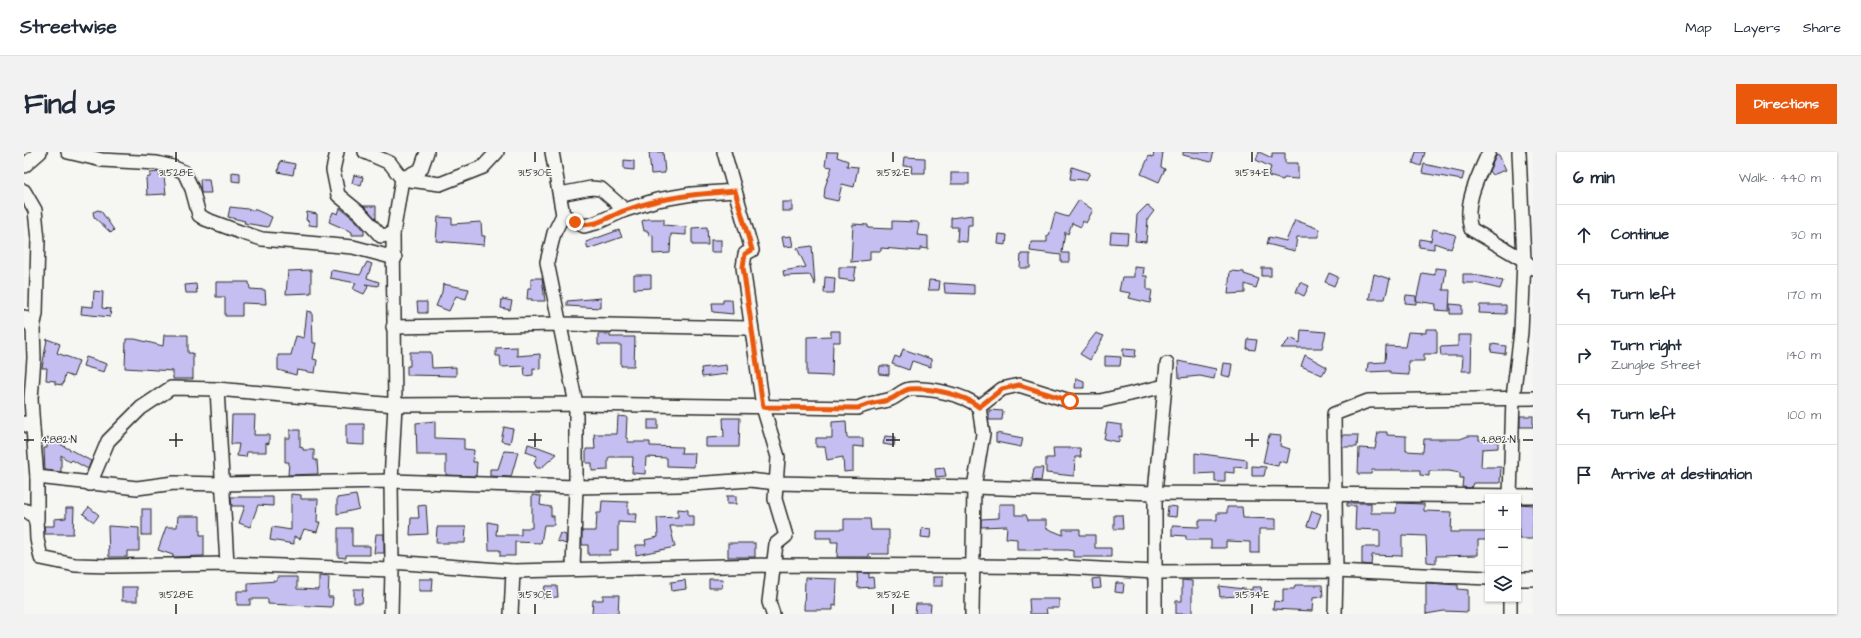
<!DOCTYPE html>
<meta charset="utf-8">
<style>
:root{--surface:#fff;--page:#f2f2f3;--text:#1f2937;--muted:#747a83;--line:#e0e1e3;--accent:#ea580c}
body{margin:0;font-family:"Architects Daughter",sans-serif;background:var(--page);color:var(--text)}
.controls{position:absolute;right:12px;bottom:12px;display:grid;overflow:hidden;border-radius:0px;box-shadow:0 1px 3px #0004}
.controls button{width:36px;height:36px;display:grid;place-items:center;padding:0;border:0;border-bottom:1px solid var(--line);background:var(--surface);color:var(--text);font:20px sans-serif}
.stop{position:absolute;width:12px;height:12px;margin:-9px;border:3px solid #ea580c;border-radius:50%;background:#fff}
.stop.end{background:#ea580c;border-color:#fff;box-shadow:0 1px 4px #0008}
.list{margin:0;padding:0;list-style:none}
h2{display:flex;justify-content:space-between;align-items:center;height:52px;margin:0;padding:0 16px;font-size:17px}
h2 small{font-size:13px;font-weight:400;color:var(--muted)}
.list li{display:grid;grid-template-columns:26px 1fr auto;gap:12px;align-items:center;box-sizing:border-box;height:60px;padding:0 16px;border-top:1px solid var(--line)}
.list b{display:block;font-size:15px;white-space:nowrap}
.list p{margin:0;font-size:13px;white-space:nowrap;color:var(--muted)}
.list em{font-size:13px;font-style:normal;color:var(--muted)}
.icon{flex:none;width:22px;height:22px;fill:none;stroke:currentColor;stroke-width:2;stroke-linecap:round;stroke-linejoin:round}
.map{position:relative;flex:none;width:1509px;height:462px;overflow:hidden;border-radius:0px}
header{display:flex;align-items:center;gap:24px;box-sizing:border-box;height:56px;padding:0 20px;background:var(--surface);border-bottom:1px solid var(--line)}
header strong{font-size:19px}
nav{display:flex;gap:22px;margin-inline-start:auto;font-size:14px}
.intro{display:flex;align-items:center;justify-content:space-between;box-sizing:border-box;height:96px;padding:0 24px}
h1{margin:0;font-size:28px}
.button{padding:10px 18px;border-radius:0px;background:var(--accent);color:#fff;font-size:14px;font-weight:700}
main{display:flex;gap:24px;padding:0 24px}
aside{flex:1;background:var(--surface);border-radius:0px;box-shadow:0 1px 3px #0004}
.map>svg:first-child{display:block}
</style>
<header>
<strong>Streetwise</strong>
<nav><a>Map</a><a>Layers</a><a>Share</a></nav>
</header>
<div class="intro"><h1>Find us</h1><a class="button">Directions</a></div>
<main>
<div class="map">
<svg width="1509" height="462" viewBox="0 0 1509 462">
<rect width="100%" height="100%" fill="#f6f6f2"/>
<filter id="ink" filterUnits="userSpaceOnUse"><feTurbulence type="fractalNoise" baseFrequency=".025" numOctaves="2"/><feDisplacementMap in="SourceGraphic" scale="8" xChannelSelector="R" yChannelSelector="G"/><feConvolveMatrix kernelMatrix="1 2 1 2 8 2 1 2 1" color-interpolation-filters="sRGB"/></filter>
<g filter="url(#ink)">
<g fill="#c5bff1" stroke="#2b2b2b">
<path d="M625 0H639L641 21 627 22Z"/>
<path d="M803 0H814L813 5 824 9 823 14 834 15 830 35 818 32 814 49 800 46 801 35 808 15 801 14Z"/>
<path d="M1130 0H1139L1137 15 1141 17 1135 30 1117 22 1125 4 1129 5Z"/>
<path d="M1159 0H1190L1187 10 1159 3Z"/>
<path d="M1235 0 1248 6V1H1261V11H1274V27L1260 26 1259 28 1244 24 1247 15 1232 8Z"/>
<path d="M1392 0H1401L1397 14 1389 11Z"/>
<path d="M1475 3 1482 18 1468 23 1465 19 1472 4Z"/>
<path d="M880 5 901 6V21H887L888 14H879Z"/>
<path d="M600 8 610 9V18L600 17Z"/>
<path d="M256 9 271 12 269 23 254 20Z"/>
<path d="M1400 12 1440 21 1438 28 1398 21Z"/>
<path d="M1048 15 1066 21 1062 28 1046 27Z"/>
<path d="M135 20 136 24H140L142 42 123 43 122 26 126 25V21Z"/>
<path d="M208 20 216 21V30L208 29Z"/>
<rect x="927" y="21" width="18" height="11"/>
<path d="M330 23 339 25 337 34 328 31Z"/>
<path d="M176 27H185L187 41H177Z"/>
<path d="M1055 48 1069 58 1062 71 1059 69 1057 75 1048 71 1044 82 1041 80 1038 101H1045V110H1037V103L1006 99 1007 90H1023V84H1025L1031 61 1044 65Z"/>
<rect x="758" y="50" width="10" height="9"/>
<path d="M1123 53 1130 59 1124 67 1122 90 1111 89 1113 63Z"/>
<path d="M340 54H352V67L342 56Z"/>
<path d="M206 55 232 58 248 65 244 75 220 71 221 69 204 65Z"/>
<path d="M316 56 330 67 340 78V83H328V80L305 70 309 60 314 62Z"/>
<path d="M74 58 77 59 90 78 87 81 70 65 69 60Z"/>
<path d="M283 60 293 62V74L285 73V69L282 68Z"/>
<path d="M948 63V73H944L943 90 933 89 934 75H927V66Z"/>
<path d="M414 65 428 66V72L457 70 458 84H461L460 93 412 89Z"/>
<path d="M623 67H640V73L662 75V83L647 82 646 101 629 102V83L625 84 624 79H620L618 69Z"/>
<path d="M1271 68 1295 77V85H1273L1271 99 1243 92 1245 85 1262 89Z"/>
<path d="M868 69 893 70 895 72 893 83 904 84V97L896 96V99L857 96V99H846V108L827 110 829 72 844 73V76L868 77Z"/>
<path d="M683 75 684 93H668V76Z"/>
<path d="M1409 77 1432 83 1427 97 1410 91V97L1395 95 1396 87 1407 89Z"/>
<path d="M595 78 598 85 564 97 562 90Z"/>
<path d="M1087 80 1104 81 1103 92 1086 91Z"/>
<path d="M975 82 983 83 982 93 974 92Z"/>
<path d="M767 84 769 94 760 95 758 85Z"/>
<rect x="687" y="88" width="10" height="12"/>
<path d="M788 94 791 133 786 123 760 124 759 119 782 115 773 96Z"/>
<path d="M997 102H1006V116H996Z"/>
<path d="M343 110 348 112 343 126 355 130 354 134 341 132 344 135 340 142 329 137 332 131 306 126 307 118 336 123Z"/>
<path d="M815 115H832L830 129 815 127Z"/>
<path d="M1110 115 1120 116 1119 124H1123V138H1128L1126 151 1105 146 1107 141 1095 139 1098 125H1110Z"/>
<rect x="1238" y="116" width="9" height="8"/>
<path d="M1411 116 1422 117 1419 138H1426L1425 159 1411 158 1412 152 1392 149 1398 121 1411 123Z"/>
<path d="M287 118V141L262 142 264 119Z"/>
<path d="M1206 119 1220 120V122L1235 127 1232 136 1221 132V141L1204 142Z"/>
<path d="M1305 121 1314 125 1310 134 1301 130Z"/>
<path d="M1350 122 1366 127 1361 147H1345Z"/>
<path d="M1439 122H1447L1479 129 1476 137 1451 131H1439Z"/>
<path d="M610 123H627V136L610 137Z"/>
<path d="M801 125 811 126 810 141H800Z"/>
<path d="M507 126H518L521 149H508V147H503L504 136H507Z"/>
<path d="M905 128 916 129 915 138H904Z"/>
<path d="M192 130H225L226 137 241 138 242 152 218 151V164H201V145H192Z"/>
<path d="M1276 130 1285 134 1280 144 1272 140Z"/>
<path d="M920 131 950 133V142L921 141Z"/>
<path d="M172 132 173 141H162L161 133Z"/>
<path d="M419 132 445 137 442 147 432 144 425 159 412 154 418 140Z"/>
<path d="M70 139 79 140 78 156 87 157 86 165 57 162 58 154 69 155Z"/>
<path d="M1382 143 1392 144V152L1381 151Z"/>
<path d="M577 146V156L543 154V149Z"/>
<path d="M478 147 488 149 486 158 477 156Z"/>
<path d="M699 148H708L709 162 689 160 688 151H699Z"/>
<path d="M393 150H403V161H394Z"/>
<path d="M1426 152 1438 153V162H1426Z"/>
<path d="M1456 153H1482V162L1455 161Z"/>
<path d="M283 159 288 160 289 191H292L289 207 293 208 291 221 273 218 272 223 254 218V203H267L272 184 280 186Z"/>
<path d="M1402 177H1413V202H1400V209H1384L1385 223 1366 222V219L1343 220 1344 211 1361 210 1362 194 1381 195 1384 180 1402 181Z"/>
<path d="M1277 178 1302 180 1298 196H1257L1267 186 1276 191Z"/>
<path d="M807 179H816V190H809L808 224 783 223V185L807 184Z"/>
<path d="M1072 181 1080 184 1066 208 1056 202Z"/>
<path d="M574 182H586V185H611L610 214H597V193H574Z"/>
<path d="M140 183H164V201H169V227H149V219L101 216 102 187H111L139 194Z"/>
<path d="M1434 183H1448L1447 219H1438L1439 204H1417L1416 195 1434 194Z"/>
<path d="M23 187 36 192 33 201 55 209 49 225 41 222 39 233 31 232V229L22 228 23 216H18Z"/>
<path d="M1224 187 1233 188 1231 198 1223 197Z"/>
<path d="M1468 192 1482 194 1481 202 1467 200Z"/>
<path d="M493 195V204L516 202V217L509 216V223L501 224 500 214 477 215 476 204H472V196Z"/>
<path d="M1099 196 1112 197 1111 205 1099 204Z"/>
<path d="M879 197 907 207V215L888 209 885 218 868 212 871 204 876 206Z"/>
<path d="M386 200H407L408 216 432 215V224L383 223V214H386Z"/>
<path d="M1281 203 1303 215 1298 223 1277 214Z"/>
<path d="M1081 204 1097 205 1096 214H1081Z"/>
<path d="M62 205 83 212 80 220 59 214Z"/>
<path d="M1154 209 1192 217 1190 227 1176 224 1155 226Z"/>
<path d="M1199 211 1208 212 1206 225 1197 223Z"/>
<path d="M702 213 703 222 678 225 677 216Z"/>
<path d="M856 214H865V223L855 222Z"/>
<path d="M1052 226 1060 229V236H1051Z"/>
<path d="M965 258 979 259 978 268H965Z"/>
<path d="M208 263H231L230 283H245V292L242 291V300H223L222 305 213 304 215 292H207Z"/>
<path d="M594 264 603 265 602 286 604 287V290H626V294L658 295 657 301H671L670 315 643 314V306L622 305 621 322 608 321 609 305H586L584 306V318L568 319V311H562V297H571L570 282H593Z"/>
<rect x="1496" y="264" width="13" height="11"/>
<path d="M699 266H716L715 295H682V286L700 285Z"/>
<rect x="624" y="268" width="10" height="9"/>
<path d="M411 269V286L440 287V297L450 298 449 310H453L452 324 422 323V303H393L392 271Z"/>
<path d="M822 269 823 286H839V295L829 294V319L820 320 819 305 803 308 801 295H792V286H808V270Z"/>
<path d="M1083 271 1098 273V285L1095 284V290L1080 287Z"/>
<path d="M322 272H340V293L322 292Z"/>
<path d="M480 275 489 277 486 291 477 289Z"/>
<path d="M266 278H276V295L279 296V298H290V308H293L294 322 264 323 265 310H261V286H266Z"/>
<path d="M1354 280H1363V283L1382 284V299L1399 300 1400 287H1436L1444 284H1455V288H1474V296L1458 297 1457 315H1477L1476 331H1449L1447 336 1438 335 1439 326H1436V321L1425 319H1405V324L1396 323V318H1348L1347 322H1334L1335 296 1351 297Z"/>
<path d="M972 281 999 286 997 295 972 290Z"/>
<path d="M1245 283 1257 284 1256 294 1266 297 1263 311 1255 309 1254 314 1239 311Z"/>
<path d="M1319 283H1334L1333 295H1318Z"/>
<path d="M861 284 871 285 870 294 859 292Z"/>
<path d="M23 285 67 309 64 317 48 308 46 310 37 303V320L21 318 20 296H23Z"/>
<path d="M504 292 514 295 533 302 517 316H513L510 311 513 304 502 300Z"/>
<path d="M1029 296H1056L1057 305H1051L1050 324 1022 321V306H1030Z"/>
<path d="M480 299 494 300 487 325 466 324V317H474Z"/>
<path d="M1171 301 1223 308V316L1210 315V321L1201 320V330H1191V321L1171 322Z"/>
<path d="M1228 314 1242 315 1240 324H1228Z"/>
<path d="M920 316 922 324 912 325 911 317Z"/>
<path d="M1010 316H1019L1017 329 1008 328Z"/>
<path d="M267 342 277 343V347H294L293 370H296L293 380 280 377 276 387 270 384V392L246 388 248 375 267 378Z"/>
<path d="M332 343 335 357 313 362V346Z"/>
<path d="M508 343 517 344 516 353 527 355V364H530V373H520L517 391 491 390V404H476V398H465L464 370 473 372 472 383H497V376H508Z"/>
<rect x="703" y="344" width="9" height="8"/>
<path d="M207 345H249V354L234 353 226 375 215 371 221 354H208Z"/>
<path d="M578 349 604 350V362H613L612 371 594 370V398H586V403H564V393H558V379H572L573 361H577Z"/>
<path d="M1323 351H1347V361H1372L1373 351 1400 352V359L1428 360 1427 380H1463V388H1454V403L1412 404V411L1403 410 1402 384 1378 383V404L1348 403 1347 413 1338 412V395H1356V378L1331 377 1332 354H1323Z"/>
<path d="M975 352H991V363H1002L1004 368H1022V376L1039 383V377H1056V383H1071V396H1087V405H1049V399L1045 398H993V387L982 386 983 374 957 375V367L975 366Z"/>
<path d="M1494 352 1509 353V387H1495Z"/>
<path d="M402 353 404 382 386 383 387 366H395L394 354Z"/>
<path d="M1144 354 1153 355 1152 365 1143 364Z"/>
<path d="M65 355 75 363 70 370 59 362Z"/>
<path d="M1203 355H1218L1219 366 1252 367V377H1235V401H1226V390L1202 389V396H1187V388H1162V384L1148 383V374L1175 375V368H1193V361H1203Z"/>
<path d="M42 356H50L49 382H21L20 374H30V367L42 366Z"/>
<rect x="118" y="357" width="9" height="26"/>
<path d="M654 357 664 358V364H670V374H646L651 395 612 403V393H622L621 388 634 385 633 366 654 365Z"/>
<path d="M1288 359 1297 362 1292 376 1283 374Z"/>
<path d="M1090 363H1098L1099 377H1090Z"/>
<path d="M154 364H176V383H180V404L149 405V403L134 398 142 375H153Z"/>
<path d="M820 367H846L847 378H865V402H845V405H813L814 390H807V386H792V377H820Z"/>
<path d="M84 374 115 376V399H103V405H85Z"/>
<path d="M413 375H442L441 391H412Z"/>
<path d="M314 376H328V394H346V403H322V406L314 405Z"/>
<path d="M898 376 907 377 906 386 897 385Z"/>
<path d="M536 381 542 383V392L533 389Z"/>
<path d="M352 382H360V401H350Z"/>
<rect x="704" y="391" width="27" height="14"/>
<path d="M833 421H845V426L849 425 850 435 834 436Z"/>
<path d="M295 424 305 425 304 445H309L308 455 244 452V447H226V453H213V439H224V431L253 429V425H273V437L295 438Z"/>
<rect x="909" y="425" width="10" height="9"/>
<path d="M781 426 813 427 812 454 809 453V458H780Z"/>
<path d="M1076 426 1077 436 1069 437 1068 427Z"/>
<path d="M395 427H409L408 439H395Z"/>
<path d="M685 427H699L698 436H685Z"/>
<path d="M661 428 662 437 648 439 647 430Z"/>
<path d="M1158 428 1168 429V462H1152V449H1158Z"/>
<path d="M1092 431H1100L1099 441 1091 440Z"/>
<path d="M1402 431 1434 433V437L1444 438V460L1420 459 1402 462Z"/>
<path d="M1271 433H1298L1299 445 1289 446 1288 459 1249 457 1250 449 1259 450V437H1270Z"/>
<path d="M521 434H533L534 445 518 446Z"/>
<path d="M1195 434 1228 438V435H1237L1238 443 1196 445Z"/>
<rect x="98" y="435" width="15" height="14"/>
<path d="M330 437H339L338 451H330Z"/>
<path d="M579 443H595L594 462H568L569 448H579Z"/>
<path d="M1005 447H1035V456H1022L1023 462H1006Z"/>
<path d="M892 452H907L906 462H891Z"/>
</g>
<g fill="none" stroke-linecap="round" stroke-linejoin="round">
<g stroke="#2b2b2b" stroke-width="16">
<g id="minor">
<path d="M44 0 78 8 133 11 146 14 160 20 168 37 175 63 181 67 216 80 238 87 329 95 371 106"/>
<path d="M313 0 309 18 314 43 336 61 357 84 369 82"/>
<path d="M341 0 366 11 378 27 416 32 459 15 473 0"/>
<path d="M528 0 539 63 530 81 523 110 552 252 834 256C844 251 853 251 864 248 872 246 878 238 886 237 906 236 940 242 955 255"/>
<path d="M700 0 728 98 721 102 719 115 739 255 754 305 751 347 762 384 752 392 745 450 749 462"/>
<path d="M1465 0C1455 23 1439 52 1447 77L1500 108 1509 116"/>
<path d="M0 14 16 0"/>
<path d="M0 39 11 58 14 88 12 162 9 176 10 206 7 247 9 277"/>
<path d="M536 42 567 36 577 37 601 58 633 48 668 42 711 39"/>
<path d="M539 63 560 74 572 71 601 58"/>
<path d="M0 165 9 176"/>
<path d="M369 175 537 172 723 176"/>
<path d="M193 237 203 412"/>
<path d="M0 271 9 277 13 325 113 336 150 331 198 332 367 329 552 335 549 416"/>
<path d="M66 332 84 289 117 256 147 236 193 237 371 253 552 252V335L654 333 726 328 752 331 950 335 1131 341 1509 344"/>
<path d="M1486 345 1489 245 1497 180 1500 108 1495 0"/>
<path d="M0 358C15 363 12 374 13 387 14 393 16 400 17 406L51 413 87 414 203 412 368 418V410L489 419 487 462"/>
<path d="M13 368V325"/>
<path d="M368 410 367 329 371 253 369 82 378 27 397 17 403 0"/>
<path d="M489 419 750 413 948 414 1039 415 1131 420 1312 419 1464 426"/>
<path d="M1494 427H1509"/>
<path d="M1486 447V462"/>
<path d="M367 462 368 418"/>
<path d="M948 462 950 335 959 282 955 255 978 237 995 233 1046 249H1076L1141 234"/>
<path d="M1131 462V341L1143 212"/>
<path d="M1311 462 1312 419 1310 262 1344 249 1509 246"/>
</g>
</g>
<use href="#minor" stroke="#f6f6f2" stroke-width="13"/>
</g>
</g>
<g fill="none" stroke-linecap="round" stroke-linejoin="round" filter="url(#ink)">
<path stroke="#ea580c" stroke-width="5" d="M551 70C570 78 584 64 602 58 638 45 673 42 711 39L728 98 721 102 719 115 739 255 834 256C844 251 853 251 864 248 872 246 878 238 886 237 906 236 940 242 955 255L978 237 995 233 1046 249"/>
</g>
<path fill="none" stroke="#2b2b2b" stroke-width="1.5" d="M152 0V10M511 0V10M869 0V10M1228 0V10M152 281V295M511 281V295M869 281V295M1228 281V295M0 288H10M145 288H159M504 288H518M862 288H876M1221 288H1235M1499 288H1509M152 452V462M511 452V462M869 452V462M1228 452V462"/>
<g font-size="10" text-anchor="middle" fill="#2b2b2b" stroke="#f6f6f2" stroke-width="3" stroke-linejoin="round" paint-order="stroke">
<text x="152" y="24">31.528°E</text>
<text x="511" y="24">31.530°E</text>
<text x="869" y="24">31.532°E</text>
<text x="1228" y="24">31.534°E</text>
<text x="35" y="291">4.882°N</text>
<text x="1474" y="291">4.882°N</text>
<text x="152" y="446">31.528°E</text>
<text x="511" y="446">31.530°E</text>
<text x="869" y="446">31.532°E</text>
<text x="1228" y="446">31.534°E</text>
</g>
</svg>
<div class="controls">
<button>+</button>
<button>−</button>
<button><svg class="icon" aria-label="layers" viewBox="0 0 24 24"><path d="M12 4l9 5-9 5-9-5zM3 14l9 5 9-5"/></svg></button>
</div>
<div class="stop" style="left:1046px;top:249px"></div>
<div class="stop end" style="left:551px;top:70px"></div>
</div>
<aside>
<h2>6 min<small>Walk · 440 m</small></h2>
<ul class="list">
<li><svg class="icon" aria-label="ahead" viewBox="0 0 24 24"><path d="M12 20V5M6 11l6-6 6 6"/></svg><div><b>Continue</b></div><em>30 m</em></li>
<li><svg class="icon" aria-label="left" viewBox="0 0 24 24"><path d="M17 20v-9H6M10 6l-5 5 5 5"/></svg><div><b>Turn left</b></div><em>170 m</em></li>
<li><svg class="icon" aria-label="right" viewBox="0 0 24 24"><path d="M7 20v-9h11M14 6l5 5-5 5"/></svg><div><b>Turn right</b><p>Zungbe Street</p></div><em>140 m</em></li>
<li><svg class="icon" aria-label="left" viewBox="0 0 24 24"><path d="M17 20v-9H6M10 6l-5 5 5 5"/></svg><div><b>Turn left</b></div><em>100 m</em></li>
<li><svg class="icon" aria-label="arrive" viewBox="0 0 24 24"><path d="M6 21V4h12l-3 4 3 4H6"/></svg><div><b>Arrive at destination</b></div></li>
</ul>
</aside>
</main>
